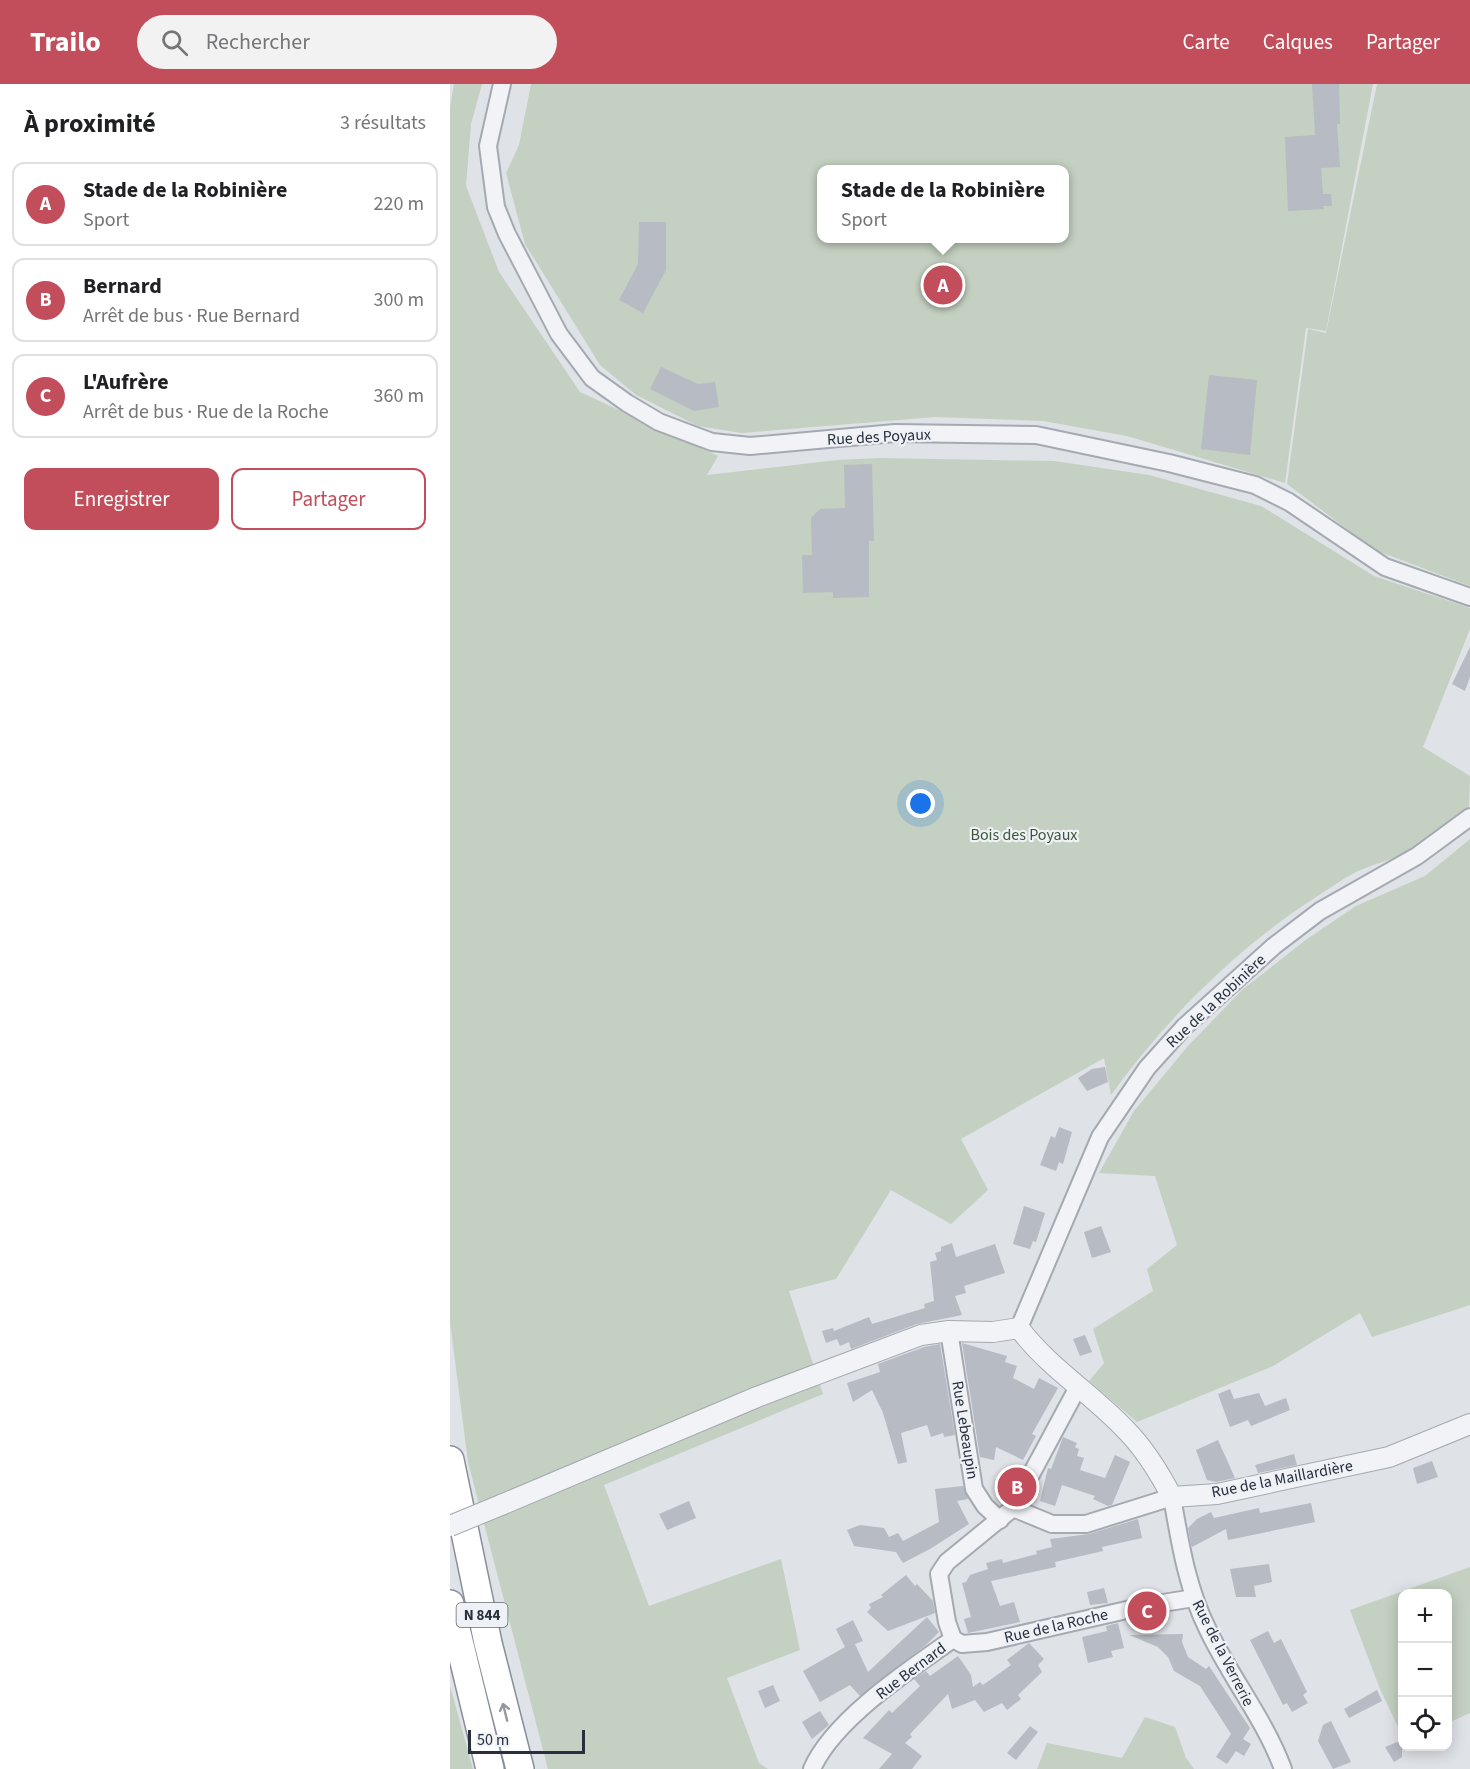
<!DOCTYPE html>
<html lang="fr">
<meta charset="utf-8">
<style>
:root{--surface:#fff;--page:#f2f2f2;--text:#202124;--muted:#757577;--line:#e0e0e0;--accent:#c24e5b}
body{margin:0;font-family:"Source Sans 3",sans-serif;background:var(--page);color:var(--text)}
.controls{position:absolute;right:18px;bottom:18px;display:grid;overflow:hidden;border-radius:12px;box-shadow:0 3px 15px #0003}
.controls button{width:54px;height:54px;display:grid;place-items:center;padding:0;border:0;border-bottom:2px solid var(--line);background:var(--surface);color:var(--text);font:30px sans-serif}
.scale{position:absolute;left:18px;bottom:15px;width:117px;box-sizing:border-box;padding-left:6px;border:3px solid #29303d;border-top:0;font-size:16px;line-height:21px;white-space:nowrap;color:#29303d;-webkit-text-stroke:4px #eef1f5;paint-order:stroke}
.you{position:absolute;left:471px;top:720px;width:21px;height:21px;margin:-15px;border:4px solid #fff;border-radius:50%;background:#1a73e8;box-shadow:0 0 0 9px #1a73e833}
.badge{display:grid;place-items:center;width:39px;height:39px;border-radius:50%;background:var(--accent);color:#fff;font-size:20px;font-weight:700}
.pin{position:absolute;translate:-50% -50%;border:3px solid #fff;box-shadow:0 2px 6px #0006}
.popup{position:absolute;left:367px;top:81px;width:252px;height:78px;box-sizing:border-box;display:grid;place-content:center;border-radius:12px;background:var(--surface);filter:drop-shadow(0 2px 4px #0005);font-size:20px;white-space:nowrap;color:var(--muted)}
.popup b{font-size:22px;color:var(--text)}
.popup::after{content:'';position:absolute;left:50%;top:100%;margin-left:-12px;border:12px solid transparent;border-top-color:var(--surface)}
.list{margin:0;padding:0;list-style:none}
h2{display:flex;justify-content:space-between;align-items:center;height:78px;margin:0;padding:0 24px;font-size:26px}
h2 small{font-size:20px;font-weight:400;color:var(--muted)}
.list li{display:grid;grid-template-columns:39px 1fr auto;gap:18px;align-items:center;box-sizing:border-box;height:84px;margin:0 12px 12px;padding:0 12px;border:2px solid var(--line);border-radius:12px}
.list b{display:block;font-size:22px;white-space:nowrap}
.list p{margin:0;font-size:20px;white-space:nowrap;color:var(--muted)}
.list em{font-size:20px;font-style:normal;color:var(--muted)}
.actions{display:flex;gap:12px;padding:18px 24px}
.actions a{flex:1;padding:14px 0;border:2px solid var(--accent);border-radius:12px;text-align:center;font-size:21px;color:var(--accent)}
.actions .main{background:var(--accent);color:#fff}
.icon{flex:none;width:33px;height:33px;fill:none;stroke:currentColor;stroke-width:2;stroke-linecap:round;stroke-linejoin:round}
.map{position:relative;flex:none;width:1020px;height:1685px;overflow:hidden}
header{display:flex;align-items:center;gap:36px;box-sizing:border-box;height:84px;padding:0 30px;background:var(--accent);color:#fff}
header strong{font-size:28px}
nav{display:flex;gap:33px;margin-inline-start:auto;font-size:21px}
.search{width:420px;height:54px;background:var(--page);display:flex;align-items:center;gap:15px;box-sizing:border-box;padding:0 21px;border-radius:33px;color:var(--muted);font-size:22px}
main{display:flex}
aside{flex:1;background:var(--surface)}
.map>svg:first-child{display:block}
</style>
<header>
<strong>Trailo</strong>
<div class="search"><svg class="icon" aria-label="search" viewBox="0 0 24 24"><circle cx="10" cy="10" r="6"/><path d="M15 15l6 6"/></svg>Rechercher</div>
<nav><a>Carte</a><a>Calques</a><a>Partager</a></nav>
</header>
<main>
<aside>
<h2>À proximité<small>3 résultats</small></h2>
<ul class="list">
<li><span class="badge">A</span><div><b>Stade de la Robinière</b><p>Sport</p></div><em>220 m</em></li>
<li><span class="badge">B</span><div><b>Bernard</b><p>Arrêt de bus · Rue Bernard</p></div><em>300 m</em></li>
<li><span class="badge">C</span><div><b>L'Aufrère</b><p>Arrêt de bus · Rue de la Roche</p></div><em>360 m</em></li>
</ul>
<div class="actions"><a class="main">Enregistrer</a><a>Partager</a></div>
</aside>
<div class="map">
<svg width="1020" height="1685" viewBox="0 0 1020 1685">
<rect width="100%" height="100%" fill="#dfe2e7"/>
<g fill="#c4d0c1" fill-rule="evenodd">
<path d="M4 0H32L21 40 16 102 49 188 130 308 268 372 257 391 387 376 430 374 604 377 699 391 811 422 924 492 1020 524V545L973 663 1020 692 1019 722C998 739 977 758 953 770 938 777 921 781 906 788 891 796 877 806 863 815 785 866 716 935 661 1011L654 974 511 1055 538 1106 501 1140 441 1106 386 1195 339 1207 373 1310 154 1401 199 1522 331 1475 350 1566 277 1594 309 1679 318 1685H98L18 1378 0 1238V23Z"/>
<path d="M81 0H923L876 247 856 244 835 399 677 352 593 337 485 333 292 349 248 342 186 311 150 281 75 160 56 89 69 61ZM372 86H614V154H372Z"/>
<path d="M927 0H1020V502L925 466 837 400 858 245 876 249Z"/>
<path d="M1020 755V1221L922 1253 910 1229 823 1282 687 1338 639 1297 654 1279 643 1245 703 1207 697 1185 727 1161 705 1092 649 1089 684 1027 738 962 792 906 857 855 906 822 975 792Z"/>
<path d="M1020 1483V1629L998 1639V1510H952V1651L930 1605 900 1526Z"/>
<path d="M0 1602 23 1685H0Z"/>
<path d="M695 1633 725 1643 736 1674 744 1685H587L597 1659 672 1674Z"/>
</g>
<g fill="#b7bbc3">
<path d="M862 0H889L890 40H887L890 83 871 84 873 110H881L882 122H873L874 125 838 127 835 53 865 51Z"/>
<path d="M189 138H216V186L193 229 169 216 188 180Z"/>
<path d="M211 283 248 300 265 298 269 323 244 327 200 305Z"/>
<path d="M759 291 807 296 800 371 751 365Z"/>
<path d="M422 380 424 457H419V513L383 514V508L353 509 352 471H362L361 434 370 425 395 424 394 381Z"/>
<path d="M1020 563V593L1015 607 1002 600Z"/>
<path d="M655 983 658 998 637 1007 628 994 642 985Z"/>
<path d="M609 1043 622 1048 613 1080 609 1078 606 1087 590 1081 601 1052 605 1054Z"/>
<path d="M574 1122 595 1129 586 1158 583 1157 580 1165 563 1160Z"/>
<path d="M651 1142 661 1168 642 1174 634 1148Z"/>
<path d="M502 1159 506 1173 545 1160 555 1189 514 1202 516 1209 505 1212 512 1231 467 1240 401 1265 399 1258 390 1262 387 1255 376 1259 372 1247 383 1244 384 1247 419 1233 422 1240 475 1224 474 1220 484 1217 480 1178 487 1176 485 1169 491 1167V1163Z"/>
<path d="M635 1251 642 1268 630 1272 623 1255Z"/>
<path d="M512 1259 557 1272 555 1278 567 1282 563 1294 584 1305 589 1294 608 1304 582 1350 586 1352 573 1376 546 1363 544 1376 530 1373Z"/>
<path d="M490 1260 505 1351 494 1353 493 1349 481 1353 477 1341 451 1349 457 1378 448 1380 433 1329 422 1306 403 1318 397 1299 430 1288 428 1280 474 1263Z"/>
<path d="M780 1305 784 1315 809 1309 815 1322 836 1314 840 1326 801 1342 798 1336 780 1343 768 1310Z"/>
<path d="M613 1353 627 1359 625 1363 629 1365 627 1372 634 1374 630 1386 655 1394 665 1371 680 1378 662 1421 658 1422 643 1415 645 1412 612 1401 605 1422 590 1417 598 1384 601 1385Z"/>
<path d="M768 1356 785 1394 766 1398 757 1396 746 1366Z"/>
<path d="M844 1370 847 1381 808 1389 805 1381Z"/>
<path d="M982 1377 988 1393 967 1400 963 1384Z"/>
<path d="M513 1402 518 1415 507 1417 519 1440 480 1465 453 1479 446 1468 404 1462 397 1446 410 1441 434 1444 439 1453 448 1449 453 1457 489 1438 485 1405Z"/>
<path d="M239 1417 246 1434 217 1446 209 1430Z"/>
<path d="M861 1419 865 1438 778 1456 776 1445 742 1463 741 1460 738 1444 747 1435 761 1428 764 1434 809 1424 810 1429Z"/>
<path d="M688 1435 692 1454 652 1463 653 1467 605 1478 606 1483 541 1497 550 1522 564 1518 570 1538 518 1549 514 1535 521 1533 512 1499 516 1498 520 1491 538 1485 536 1479 552 1475 553 1479 587 1470 586 1467 602 1463 600 1455 639 1450Z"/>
<path d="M819 1480 822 1498 804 1502 806 1513H786L780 1485Z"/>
<path d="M456 1491 465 1502 467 1500 483 1517 485 1529 438 1547 417 1528 421 1524 419 1520 433 1513 431 1511Z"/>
<path d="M654 1504 658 1519 640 1521 637 1508Z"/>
<path d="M477 1533 489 1548 476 1561 410 1612 400 1601 370 1618 353 1587 395 1563 386 1545 403 1536 413 1557 405 1560 418 1588Z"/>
<path d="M668 1539 674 1564 661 1567 663 1573 638 1579 632 1553 657 1547 656 1542Z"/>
<path d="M818 1547 824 1559 831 1555 857 1608 853 1611 858 1619 842 1628 837 1619 833 1621 800 1556Z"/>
<path d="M733 1550 732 1558 738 1573 756 1585 759 1582 800 1644 793 1655 801 1660 794 1672 786 1667 777 1680 766 1673 781 1650 750 1602 724 1587 718 1573 708 1563 679 1551Z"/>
<path d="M579 1559 594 1575 588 1581 592 1588 568 1611 571 1615 557 1626 552 1619 534 1628 525 1616 502 1625 498 1610 460 1650 462 1653 455 1659 472 1672 462 1685H429L442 1670 413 1654 439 1626 442 1629 470 1602 464 1595 476 1587 480 1592 508 1572 521 1591 523 1603 530 1598 533 1601 561 1581 557 1576Z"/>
<path d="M323 1601 330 1617 315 1624 308 1607Z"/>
<path d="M927 1606 932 1617 899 1634 894 1625Z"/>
<path d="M370 1627 379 1641 362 1655 352 1638Z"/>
<path d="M881 1637 901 1678 883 1685 868 1657 873 1641Z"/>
<path d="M580 1642 588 1648 566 1676 557 1669Z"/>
<path d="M952 1656V1673L944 1678 935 1663Z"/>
</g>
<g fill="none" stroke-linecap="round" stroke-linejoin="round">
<g stroke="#a5a9b1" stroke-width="20">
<g id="minor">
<path d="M52 0 38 62 46 123 57 150 109 250 142 294 177 319 209 338 262 358 300 362 445 349 586 351 719 379 805 401 839 418 935 483 1020 513"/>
<path d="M569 1244 650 1053 697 984 734 943 824 862 870 827 967 772 1020 733"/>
<path d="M499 1247 524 1405 535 1422 550 1436"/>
<path d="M563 1424 602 1440H636L722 1413C730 1459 737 1504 758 1546 781 1594 815 1636 833 1685"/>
<path d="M503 1555 497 1538 489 1490 497 1478 563 1424 628 1303"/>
<path d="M503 1555 512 1560 537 1558 694 1522 744 1514"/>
<path d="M362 1685C383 1636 460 1585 503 1555"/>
</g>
</g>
<g stroke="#a5a9b1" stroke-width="22">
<path id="tertiary" d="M51 1421 307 1313 471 1251 499 1247 543 1248 569 1244C599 1284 641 1309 675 1345 695 1365 709 1388 722 1413L767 1410 939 1373 1020 1340"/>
</g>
<g stroke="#888f9c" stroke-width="30">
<g id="trunk">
<path d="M0 1376 38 1559 70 1685"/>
<path d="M0 1520 40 1685"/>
</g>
</g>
<use href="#minor" stroke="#f1f3f6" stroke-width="16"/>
<use href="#tertiary" stroke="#f1f3f6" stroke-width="20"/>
<use href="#trunk" stroke="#fff" stroke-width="27"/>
<g stroke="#a5a9b1" stroke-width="22" stroke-linecap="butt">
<path id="tertiary-bridge" d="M0 1442 51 1421"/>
</g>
<use href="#tertiary-bridge" stroke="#f1f3f6" stroke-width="20"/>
</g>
<defs><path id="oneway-shaft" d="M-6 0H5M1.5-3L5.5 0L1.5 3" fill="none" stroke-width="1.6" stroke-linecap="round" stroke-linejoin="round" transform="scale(1.5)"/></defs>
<use stroke="#94989e" href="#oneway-shaft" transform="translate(55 1628) rotate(-104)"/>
<g text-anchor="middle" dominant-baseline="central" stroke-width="4.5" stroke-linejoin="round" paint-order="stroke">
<rect fill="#eef1f5" stroke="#646a74" stroke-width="1.5" x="6.5" y="1519" width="51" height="24" rx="4.5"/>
<g font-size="15" font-weight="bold" fill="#29303d">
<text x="32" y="1531">N 844</text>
</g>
<g font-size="16" fill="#29303d" stroke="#eef1f5">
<text transform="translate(429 353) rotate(-3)">Rue des Poyaux</text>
<text transform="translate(766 917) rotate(-43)">Rue de la Robinière</text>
<text transform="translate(515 1346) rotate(81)">Rue Lebeaupin</text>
<text transform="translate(832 1395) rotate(-11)">Rue de la Maillardière</text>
<text transform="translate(606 1542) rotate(-13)">Rue de la Roche</text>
<text transform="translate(773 1569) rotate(63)">Rue de la Verrerie</text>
<text transform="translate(461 1587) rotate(-37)">Rue Bernard</text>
</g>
<g font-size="16" fill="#3c5738" stroke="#eef1f5">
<text x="574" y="751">Bois des Poyaux</text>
</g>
</g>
</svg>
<div class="controls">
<button>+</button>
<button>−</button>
<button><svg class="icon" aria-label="locate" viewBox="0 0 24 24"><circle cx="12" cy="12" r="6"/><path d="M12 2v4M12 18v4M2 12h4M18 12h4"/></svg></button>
</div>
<div class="scale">50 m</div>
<div class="you"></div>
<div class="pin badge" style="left:493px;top:201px">A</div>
<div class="popup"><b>Stade de la Robinière</b>Sport</div>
<div class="pin badge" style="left:567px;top:1403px">B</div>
<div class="pin badge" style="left:697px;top:1527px">C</div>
</div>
</main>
